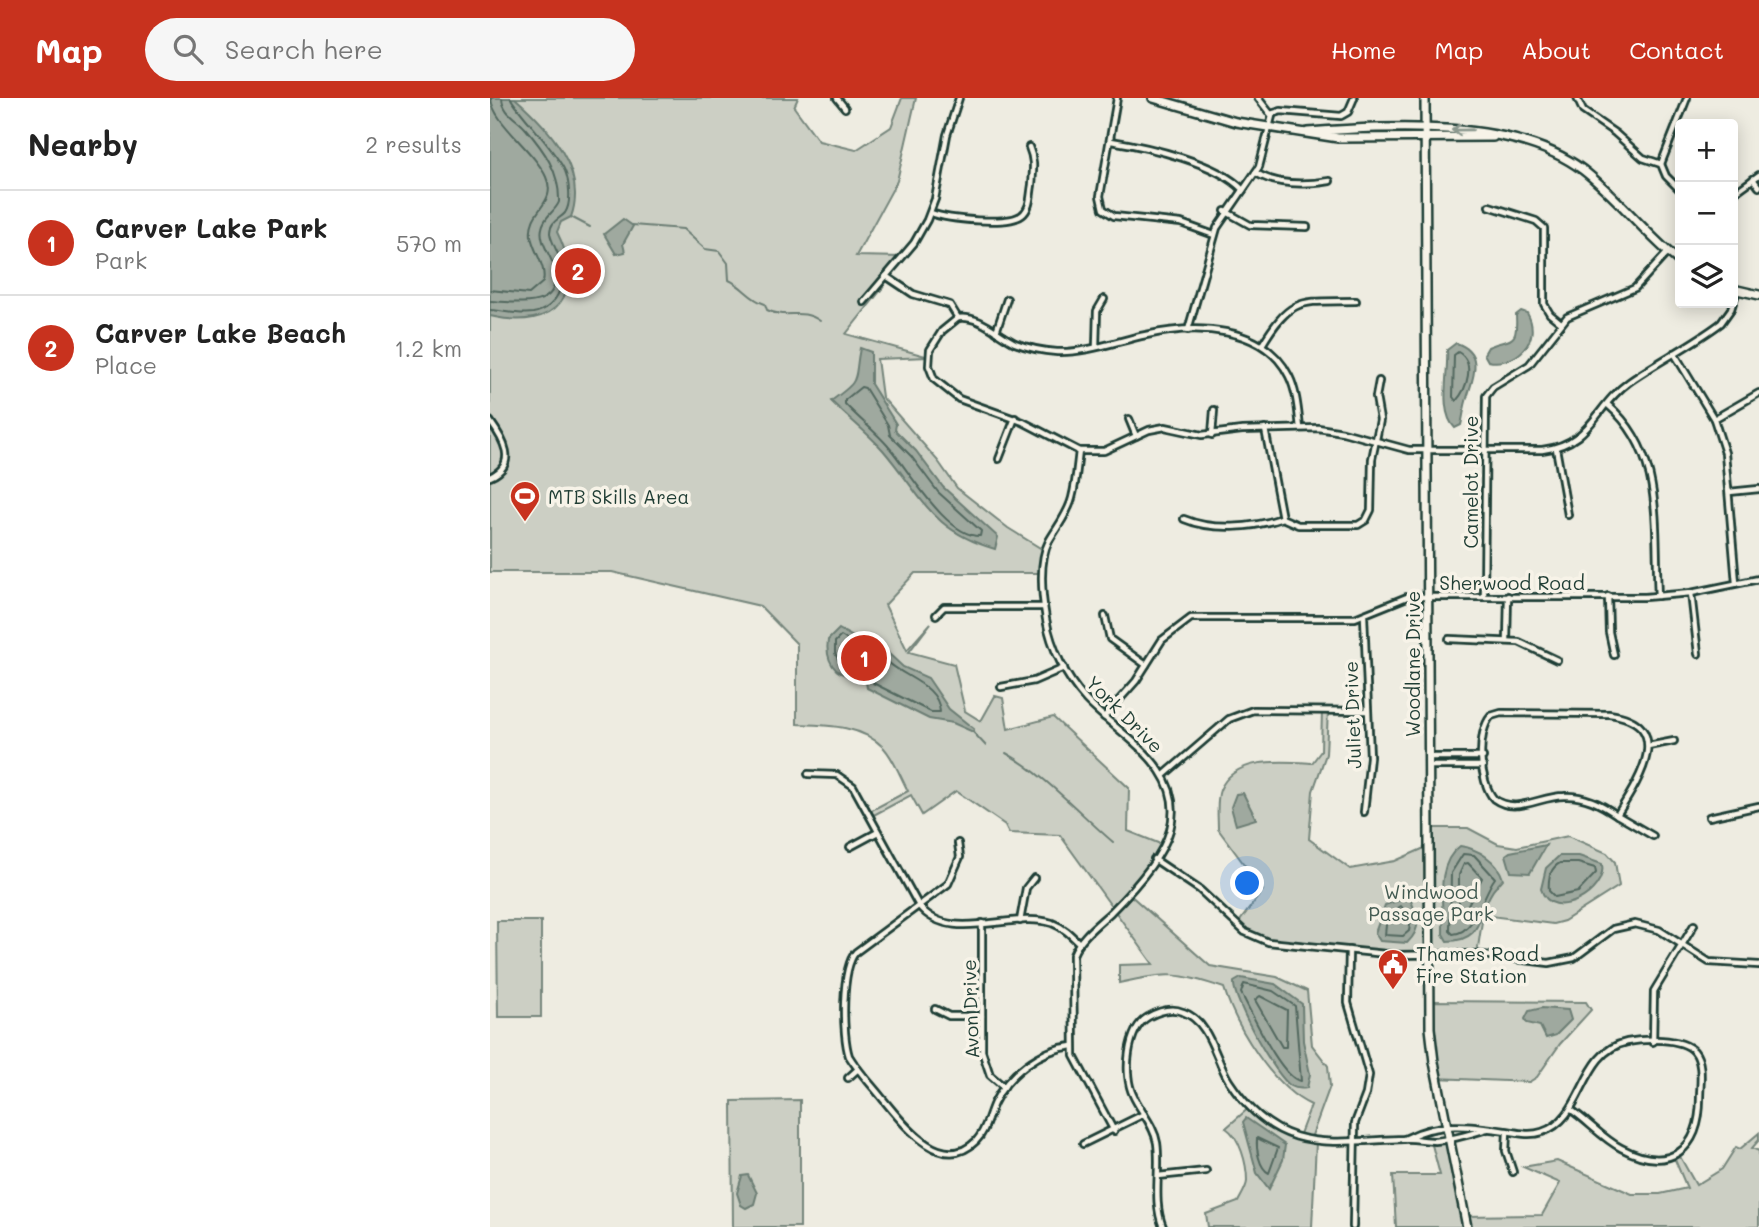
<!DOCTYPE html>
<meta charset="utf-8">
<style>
:root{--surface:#fff;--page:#f6f6f6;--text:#222;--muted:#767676;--line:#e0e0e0;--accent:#c8321e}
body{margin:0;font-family:Mali,sans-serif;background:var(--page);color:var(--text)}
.controls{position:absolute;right:21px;top:21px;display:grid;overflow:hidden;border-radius:7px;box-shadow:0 4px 18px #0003}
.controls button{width:63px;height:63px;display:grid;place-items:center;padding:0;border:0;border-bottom:2px solid var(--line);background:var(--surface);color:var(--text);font:35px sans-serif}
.you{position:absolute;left:758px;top:786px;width:24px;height:24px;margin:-18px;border:5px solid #fff;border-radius:50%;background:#1a73e8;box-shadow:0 0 0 10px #1a73e833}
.badge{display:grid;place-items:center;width:46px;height:46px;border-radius:50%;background:var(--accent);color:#fff;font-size:23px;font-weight:700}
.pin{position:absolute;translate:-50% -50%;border:4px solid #fff;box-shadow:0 2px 7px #0006}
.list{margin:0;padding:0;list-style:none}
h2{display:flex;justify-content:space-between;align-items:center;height:91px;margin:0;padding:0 28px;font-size:30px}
h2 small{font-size:23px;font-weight:400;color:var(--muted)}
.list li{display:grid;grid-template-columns:46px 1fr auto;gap:21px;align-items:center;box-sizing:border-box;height:105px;padding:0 28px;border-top:2px solid var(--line)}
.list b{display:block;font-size:26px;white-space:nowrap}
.list p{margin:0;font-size:23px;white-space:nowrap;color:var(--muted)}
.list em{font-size:23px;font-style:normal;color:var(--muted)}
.icon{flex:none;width:38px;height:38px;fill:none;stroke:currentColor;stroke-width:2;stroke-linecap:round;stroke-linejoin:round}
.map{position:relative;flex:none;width:1269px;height:1129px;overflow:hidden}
header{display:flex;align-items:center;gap:42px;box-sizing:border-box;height:98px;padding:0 35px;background:var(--accent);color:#fff}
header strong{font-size:33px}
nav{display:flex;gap:38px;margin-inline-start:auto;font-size:24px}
.search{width:490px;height:63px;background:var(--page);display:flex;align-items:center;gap:18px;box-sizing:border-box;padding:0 24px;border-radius:38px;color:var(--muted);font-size:26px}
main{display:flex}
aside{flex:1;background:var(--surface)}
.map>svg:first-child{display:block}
</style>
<header>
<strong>Map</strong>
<div class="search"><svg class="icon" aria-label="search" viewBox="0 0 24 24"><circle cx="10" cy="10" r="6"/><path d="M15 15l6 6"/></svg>Search here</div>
<nav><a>Home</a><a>Map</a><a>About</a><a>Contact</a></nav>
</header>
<main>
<aside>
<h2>Nearby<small>2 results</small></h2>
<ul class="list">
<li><span class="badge">1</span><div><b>Carver Lake Park</b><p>Park</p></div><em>570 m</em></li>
<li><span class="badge">2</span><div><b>Carver Lake Beach</b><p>Place</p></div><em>1.2 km</em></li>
</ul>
</aside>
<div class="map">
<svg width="1269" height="1129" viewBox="0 0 1269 1129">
<rect width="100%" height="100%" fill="#eeece1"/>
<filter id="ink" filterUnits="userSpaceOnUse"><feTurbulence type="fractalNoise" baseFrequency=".0143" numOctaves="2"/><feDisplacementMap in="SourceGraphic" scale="14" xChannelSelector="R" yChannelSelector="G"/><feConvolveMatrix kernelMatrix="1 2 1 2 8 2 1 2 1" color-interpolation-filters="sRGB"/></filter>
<g filter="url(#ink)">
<g fill="#cccfc4" stroke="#76867c" stroke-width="2">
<path d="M0 0H308L304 9 329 43 366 52 401 29 412 0H426L407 83 366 158 412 159 392 184 395 187 356 236 439 259 387 261 392 299 448 363 467 390 518 430 555 453 553 475H425L395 507 417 552 441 525 419 554 464 566 475 613 491 623 505 598 513 600 518 631 563 619 639 690 638 733 673 747 638 795 720 868 787 879 817 893 822 947 838 968 840 988 820 1043 826 1044 822 1129H718L716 1116 748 1104C751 1098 757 1089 757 1083 757 1066 750 1039 736 1030L761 1008 783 1027 808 1041 821 1007C783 990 746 929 734 890 686 874 678 874 629 885V867L663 866 570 737 519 735 515 727 466 693 432 717 421 697 380 719 378 714 418 693C411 680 404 661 394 650 372 627 337 627 307 626V546L270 508 122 474H0Z"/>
<path d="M832 612H838L836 656 823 693 819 741 860 771 905 763 939 748V730H978L1008 746 1027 749 1078 738 1117 755 1125 764 1129 788 1074 823 1063 826 993 817 987 856 906 857 769 841 747 827 773 792 728 731C728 720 726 702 730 692 744 658 793 663 822 665L831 653Z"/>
<path d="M7 823H51V919H8Z"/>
<path d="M940 903 1096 904 1101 912 1070 946 1047 979 1039 984 946 980Z"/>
<path d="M310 1002V1129H243L242 1003Z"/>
<path d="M1269 1035V1042L1262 1050 1269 1053V1129H906L903 1077H950L941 1043 959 1041 975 1118 1052 1117 1070 1085 1033 1069 1067 1063 1142 1096H1170L1197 1090 1183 1057 1188 1055 1206 1087 1232 1071 1246 1049 1250 1051Z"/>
</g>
<g fill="#9fa99f" stroke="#6c7e74" stroke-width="2">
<path d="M0 0H25C58 29 98 72 81 119L71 124 67 134C97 194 68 234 0 218Z"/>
<path d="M133 121 143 128 133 146 135 154 126 156 114 136Z"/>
<path d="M1031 213 1037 215C1053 242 1026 269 998 263L994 256 998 249C1020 239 1028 249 1026 217Z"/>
<path d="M966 245C995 254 983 280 977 300 974 309 973 319 971 327L965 330C948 313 959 274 957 252Z"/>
<path d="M370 250 381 254V286L406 326 405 332 426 353 453 389 508 439 505 451C440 432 433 399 393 352 377 334 358 320 341 303 373 280 363 284 370 250Z"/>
<path d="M349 531 381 549 365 578C344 579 335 561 338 542Z"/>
<path d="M397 554 413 569 438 580 459 611 484 631 483 634 463 625 439 621 377 590 375 578Z"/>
<path d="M753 695 766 721 746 727 741 709 746 696Z"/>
<path d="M1056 747 1040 775 1021 774 1016 757 1020 754Z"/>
<path d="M970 748C987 750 1008 763 1013 781 1010 785 1005 789 1002 794 987 817 994 843 957 843L953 836C954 808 944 767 970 748Z"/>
<path d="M1069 758H1089L1112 766C1118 794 1062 826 1051 791L1056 770Z"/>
<path d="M919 799C928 817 933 830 917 845L890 843 885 835 895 807Z"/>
<path d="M751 880 785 886 812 906 813 943 820 976 817 990C811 991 806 991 801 988 786 979 742 901 744 884Z"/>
<path d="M1052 910 1078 912 1081 922 1066 937 1056 940 1050 928 1037 925 1035 921 1039 913Z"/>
<path d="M756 1020 795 1047 793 1062 779 1091 767 1075 753 1024Z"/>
<path d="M258 1077 267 1095 264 1106 256 1110 251 1107 247 1095 252 1078Z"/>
</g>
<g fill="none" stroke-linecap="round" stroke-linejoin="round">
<g stroke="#52685f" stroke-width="2">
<path d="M0 192 39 196 53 184C57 168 43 153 41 138 38 111 68 106 56 79 45 53 2 24 1 0"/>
<path d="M0 203C27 204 76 214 63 166 59 155 49 142 52 130 54 118 65 114 69 104 70 74 54 52 35 30 26 20 13 15 12 0"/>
<path d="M0 212C14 213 29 217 43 215 66 211 77 186 71 165 69 155 61 144 60 135 60 123 70 121 75 115 82 105 79 83 75 73 67 54 22 7 21 0"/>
<path d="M968 254C986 264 977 291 966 303L963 299 964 257Z"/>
<path d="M371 289 375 290 398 327 400 337 421 358 448 394 491 433 490 438C456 439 419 372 398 348 385 333 369 321 355 306V302Z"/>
<path d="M351 538 372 551 360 571 351 567 345 555V544Z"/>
<path d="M398 564C415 580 449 587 450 614H441L383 585 388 572Z"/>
<path d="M973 756 984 757 1005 780C993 795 986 835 963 836L960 833 961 775Z"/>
<path d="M978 765 992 780 972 818 969 815V777L974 766Z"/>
<path d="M1070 765H1088L1105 770 1106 775 1088 794 1065 799 1059 793C1058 782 1060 770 1070 765Z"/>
<path d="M911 808 921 821 919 833 913 838 895 837 897 817Z"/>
<path d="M754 886 783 893 805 908 811 983C791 981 761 913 751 895Z"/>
<path d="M770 898 797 912 796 949H792L765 902Z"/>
<path d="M767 1040 788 1050 779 1075C769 1070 766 1051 767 1040Z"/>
</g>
<g stroke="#6c7e74" stroke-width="2">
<path d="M81 119 100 129"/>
<path d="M142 127 193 131 215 151 229 153 238 165 239 182C254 189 259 201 275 206L277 212C297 222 310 209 330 223"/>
<path d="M483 634 496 648"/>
<path d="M516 655C553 675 590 716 623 744"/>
</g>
<g stroke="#1f3d34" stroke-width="10">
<g id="street">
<path d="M347 0 355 10"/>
<path d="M627 0 610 98 613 111 624 118 691 125 724 137"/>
<path d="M1087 0 1093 13 1125 35 1153 60 1171 66 1176 78 1190 92"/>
<path d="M781 16 791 13 851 18 858 14 864 0"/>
<path d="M621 43C659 49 728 65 753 92"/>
<path d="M1171 66 1197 0"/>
<path d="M766 75C788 88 816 87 840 83"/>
<path d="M1263 81 1269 89"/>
<path d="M1243 96 1269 77"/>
<path d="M999 108 1046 123 1054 130V206L1060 216 1071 225"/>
<path d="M735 113 760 127 817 129"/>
<path d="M441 115C457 121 518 128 532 117 541 110 540 97 542 87 543 72 545 63 539 49"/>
<path d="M396 178 423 196 460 207 468 220C489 217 507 236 525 245 538 250 553 253 567 254 597 255 627 243 656 237 705 226 774 227 799 278 807 294 808 313 810 330"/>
<path d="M374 204 424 145 437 122 445 101 457 37 469 0"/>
<path d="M468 220 452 233 440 252 439 268 444 281 469 301 533 324 589 353H614L659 332 675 329 712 337 752 332 828 330 853 334 919 352H1052C1102 346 1104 309 1139 284 1169 263 1202 247 1231 225L1241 211 1247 192"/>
<path d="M698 232 727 130 769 69 782 18 768 0"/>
<path d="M506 234 517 201"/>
<path d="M772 247C802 197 812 204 866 203"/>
<path d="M606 248 607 213 614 201"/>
<path d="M1184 255 1224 321 1235 355 1246 485"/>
<path d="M1118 307C1175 356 1164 428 1168 498"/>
<path d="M639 321 646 338"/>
<path d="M1224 321 1269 295"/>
<path d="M0 323C13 341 29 366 0 379"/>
<path d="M775 331 792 420 808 427H868L876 422 881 412 882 361 890 322 886 299 889 283"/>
<path d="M722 337 724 312"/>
<path d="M1066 350 1078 417"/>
<path d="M589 353C587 369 586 385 582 400 578 416 567 429 559 443 548 464 552 498 556 521 561 550 576 580 596 602 631 639 697 670 680 732 672 761 642 793 621 814 607 827 590 839 583 857L584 958 624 1033"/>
<path d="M509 361 525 320"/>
<path d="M1239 394 1269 391"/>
<path d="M694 421C722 433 763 430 792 420"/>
<path d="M1201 495 1208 556"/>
<path d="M994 498 996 298 1003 289 1039 267 1077 219 1145 190 1178 154"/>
<path d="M1118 498 1119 534 1124 557"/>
<path d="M446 517 454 509H554"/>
<path d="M615 518 620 541 656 567"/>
<path d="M959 541 1029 544 1067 562"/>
<path d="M1017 543 1018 498"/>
<path d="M511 589 544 583 574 570"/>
<path d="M1011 615 1119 616C1188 625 1147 685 1127 717 1111 706 1094 697 1074 698 1050 698 1026 717 1004 701 989 684 986 635 1001 618Z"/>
<path d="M614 619 646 583 672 542 701 520H865L917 499H1155L1201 495 1269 481"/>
<path d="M1158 648 1184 643"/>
<path d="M938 659H993"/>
<path d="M939 668H993"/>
<path d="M318 676 347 677 363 688 429 808C460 847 521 812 562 825 573 829 581 837 589 845"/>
<path d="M674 677 739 621 763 612 877 613"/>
<path d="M874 714 880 659 874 518"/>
<path d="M1127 717 1163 738"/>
<path d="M1219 719 1269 708"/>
<path d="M468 745 470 759 458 786 366 854C351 870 352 937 359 958 368 973 381 986 392 1000 412 1024 451 1078 486 1043 496 1033 498 1018 504 1005 518 976 550 951 583 948"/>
<path d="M360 749 388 734"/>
<path d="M664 761 710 792 755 834 778 844 906 857 984 856 1059 865 1084 860 1123 831 1145 826 1169 832 1219 864 1269 867"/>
<path d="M530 823 536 790 544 780"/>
<path d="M492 825V953L500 977 514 989"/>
<path d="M859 852 858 905 879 977 876 996 865 1025 863 1129"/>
<path d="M445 911 459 918H492"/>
<path d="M1163 944 1164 893 1204 827"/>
<path d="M358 980 368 971"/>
<path d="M1017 1034 1016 1053 1023 1074"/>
<path d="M917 1040C950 1023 981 1028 1016 1033 1028 1035 1040 1038 1052 1034 1096 1020 1089 954 1137 944 1154 941 1191 939 1204 953 1214 965 1210 986 1210 1000 1210 1052 1180 1076 1131 1050 1112 1040 1098 1023 1080 1011"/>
<path d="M593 1046 654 1016"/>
<path d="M668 1078 716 1073"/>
<path d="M673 1129C662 1102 671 1073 667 1045 664 1027 650 1013 643 997 633 977 637 931 658 919 669 913 681 909 693 914 720 923 725 961 739 983 788 1057 837 1044 913 1041 924 1040 934 1043 945 1043 962 1042 981 1036 997 1031"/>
</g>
</g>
<g stroke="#1f3d34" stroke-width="12">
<g id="secondary">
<path d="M663 0 746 24 848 40 1003 39"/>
<path d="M935 0 940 930 944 964 977 1129"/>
<path d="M818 34C901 28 1024 20 1093 72 1128 99 1155 136 1190 164"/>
<path d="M1243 191 1269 197"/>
</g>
</g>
<use href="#street" stroke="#f7f3e8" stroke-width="4.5"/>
<use href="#secondary" stroke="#f7f3e8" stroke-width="7"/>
</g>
<defs><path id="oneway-shaft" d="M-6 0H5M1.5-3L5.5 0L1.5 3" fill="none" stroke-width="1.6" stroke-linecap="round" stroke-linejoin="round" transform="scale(1.75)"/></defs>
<use stroke="#8b988e" href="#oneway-shaft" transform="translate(972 32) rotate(179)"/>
</g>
<defs>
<g id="stadium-pin" transform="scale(1.575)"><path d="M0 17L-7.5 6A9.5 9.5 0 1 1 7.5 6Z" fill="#c8321e" stroke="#f7f3e8"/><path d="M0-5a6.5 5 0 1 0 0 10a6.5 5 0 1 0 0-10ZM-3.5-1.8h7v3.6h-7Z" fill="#fff"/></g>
<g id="civic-pin" transform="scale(1.575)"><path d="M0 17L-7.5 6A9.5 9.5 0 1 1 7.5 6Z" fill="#c8321e" stroke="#f7f3e8"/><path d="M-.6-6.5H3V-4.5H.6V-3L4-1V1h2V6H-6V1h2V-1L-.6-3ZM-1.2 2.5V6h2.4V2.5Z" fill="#fff"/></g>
</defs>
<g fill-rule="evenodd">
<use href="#stadium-pin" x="35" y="398"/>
<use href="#civic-pin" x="903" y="866"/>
</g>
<g text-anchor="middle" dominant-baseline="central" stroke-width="7" stroke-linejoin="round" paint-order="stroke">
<g font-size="19" fill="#1f3d34" stroke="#f7f3e8">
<text transform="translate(980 384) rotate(-90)">Camelot Drive</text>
<text x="1022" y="484">Sherwood Road</text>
<text transform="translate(922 566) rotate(-90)">Woodlane Drive</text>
<text transform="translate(635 616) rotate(45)">York Drive</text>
<text transform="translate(862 617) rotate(-92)">Juliet Drive</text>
<text transform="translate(480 911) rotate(-92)">Avon Drive</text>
</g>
<g font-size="19" fill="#1f3d34" stroke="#f7f3e8" text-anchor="start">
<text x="58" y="398">MTB Skills Area</text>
<text x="926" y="855">Thames Road<tspan x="926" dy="22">Fire Station</tspan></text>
</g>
<g font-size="19" fill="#425a51" stroke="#f7f3e8">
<text x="941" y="793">Windwood<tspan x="941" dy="22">Passage Park</tspan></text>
</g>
</g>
</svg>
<div class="controls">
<button>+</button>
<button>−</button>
<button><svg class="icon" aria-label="layers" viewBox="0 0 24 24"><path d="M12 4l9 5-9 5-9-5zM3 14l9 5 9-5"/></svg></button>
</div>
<div class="you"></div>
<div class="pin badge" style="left:374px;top:560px">1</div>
<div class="pin badge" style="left:88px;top:173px">2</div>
</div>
</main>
